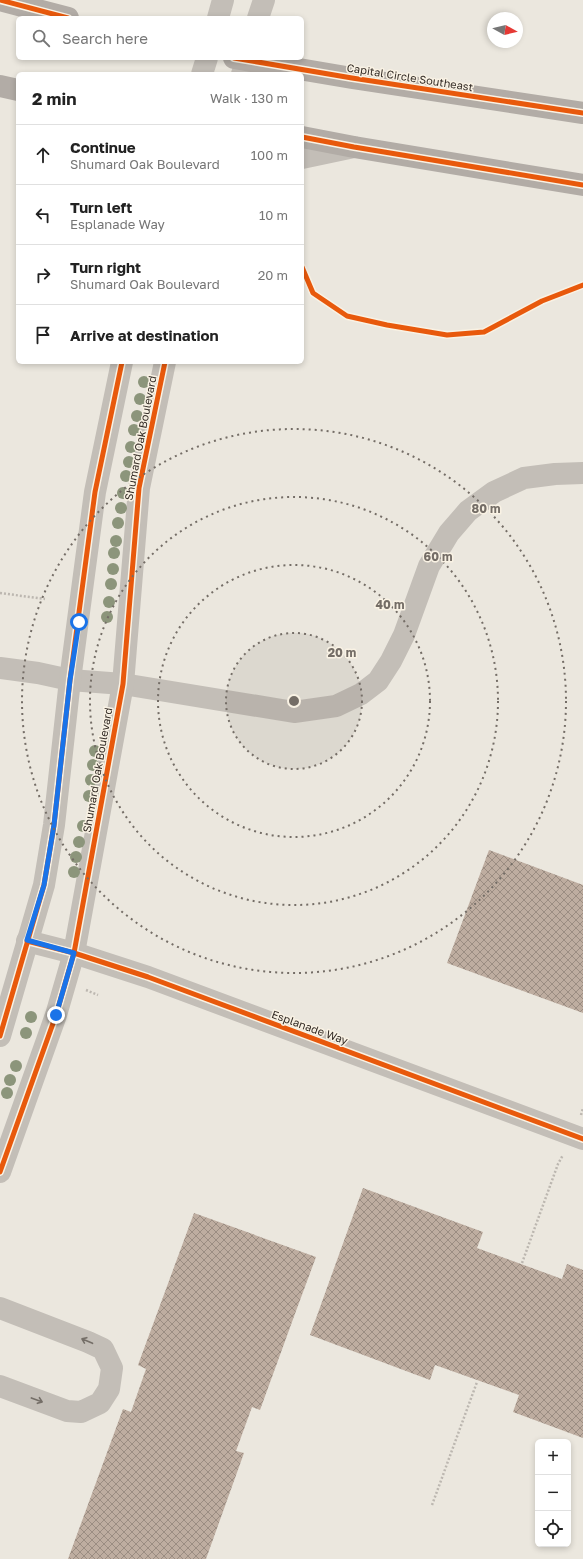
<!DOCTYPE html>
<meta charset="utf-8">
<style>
:root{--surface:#fff;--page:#f6f6f6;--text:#222;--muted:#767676;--line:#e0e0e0}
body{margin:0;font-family:"Golos Text",sans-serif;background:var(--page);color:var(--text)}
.controls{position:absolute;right:12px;bottom:12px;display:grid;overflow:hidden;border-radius:6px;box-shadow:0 2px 6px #0003}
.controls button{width:36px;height:36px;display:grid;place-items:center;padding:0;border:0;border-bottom:1px solid var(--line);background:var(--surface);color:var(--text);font:20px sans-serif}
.compass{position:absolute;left:487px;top:12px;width:36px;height:36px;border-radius:50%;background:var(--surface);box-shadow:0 2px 6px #0003;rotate:98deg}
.stop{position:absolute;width:12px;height:12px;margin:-9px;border:3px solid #1a73e8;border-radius:50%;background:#fff}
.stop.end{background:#1a73e8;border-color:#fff;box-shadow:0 1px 4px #0008}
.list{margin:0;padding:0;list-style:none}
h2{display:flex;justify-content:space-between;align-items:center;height:52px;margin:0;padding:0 16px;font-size:17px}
h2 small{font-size:13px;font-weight:400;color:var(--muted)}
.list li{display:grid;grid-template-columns:26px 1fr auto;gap:12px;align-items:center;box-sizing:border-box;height:60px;padding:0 16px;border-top:1px solid var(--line)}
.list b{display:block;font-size:15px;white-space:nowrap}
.list p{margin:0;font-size:13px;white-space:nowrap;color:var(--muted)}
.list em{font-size:13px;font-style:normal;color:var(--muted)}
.icon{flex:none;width:22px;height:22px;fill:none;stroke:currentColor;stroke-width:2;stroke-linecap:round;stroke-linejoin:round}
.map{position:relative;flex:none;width:583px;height:1559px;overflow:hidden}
.search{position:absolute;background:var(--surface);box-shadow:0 2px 6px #0003;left:16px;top:16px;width:288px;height:44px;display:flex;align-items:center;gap:10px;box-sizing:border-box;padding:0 14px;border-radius:6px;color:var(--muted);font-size:15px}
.panel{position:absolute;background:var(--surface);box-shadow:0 2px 6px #0003;left:16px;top:72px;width:288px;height:292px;border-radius:6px}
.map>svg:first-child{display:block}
</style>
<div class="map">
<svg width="583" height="1559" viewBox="0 0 583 1559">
<defs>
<pattern id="building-cross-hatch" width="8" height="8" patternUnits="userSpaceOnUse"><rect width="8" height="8" fill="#beada0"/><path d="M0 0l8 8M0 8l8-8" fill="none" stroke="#9b8d82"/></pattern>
</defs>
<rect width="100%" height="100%" fill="#ebe7de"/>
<g fill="url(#building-cross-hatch)">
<path d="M489 850 583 885V1013L447 963Z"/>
<path d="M363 1188 483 1232 477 1248 521 1264 562 1279 567 1264 583 1270V1438L513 1412 519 1395 435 1365 430 1380 310 1335Z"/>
<path d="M194 1213 316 1257 296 1311 260 1410 252 1407 236 1451 244 1453 206 1559H68L123 1409 131 1412 146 1369 138 1365Z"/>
</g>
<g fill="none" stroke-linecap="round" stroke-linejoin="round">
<g stroke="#bcb7b0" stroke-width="2.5" stroke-dasharray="2 2" stroke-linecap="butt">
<path d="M0 593 45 599"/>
<path d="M86 990 98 995"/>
<path d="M581 1115 583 1108"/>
<path d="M522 1263 558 1164 563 1155"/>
<path d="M432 1505 477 1382"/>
</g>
<g stroke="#c3beb7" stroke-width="22">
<path d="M218 18 223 0"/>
<path d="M258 18 264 0"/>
<path d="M202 74 207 58"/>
<path d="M242 74 247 58"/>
<path d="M302 158 354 147"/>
<path d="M0 668 38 673 70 680 123 684 294 712 336 706 361 694 378 681 391 661 404 635 429 566 449 533 468 511 494 492 524 478 555 474 583 473"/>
<path d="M27 941 74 953 148 977 583 1139"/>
<path d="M0 1036 44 885 54 825 70 680 95 492 122 362"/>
<path d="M0 1172 56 1015 74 953 123 684 139 488 165 362"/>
<path d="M0 1308 88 1342 103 1349 112 1368 109 1389 100 1403 81 1412 67 1411 0 1386"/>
</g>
<g stroke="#b2aca6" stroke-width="22">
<path d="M0 0 68 18"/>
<path d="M234 58 352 78 583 113"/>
<path d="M0 86 18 90"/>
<path d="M302 137 354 147 583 185"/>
</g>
<g stroke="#f9f2e4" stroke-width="8">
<g id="cycleway">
<path d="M0 0 68 18"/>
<path d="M234 58 352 78 583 113"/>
<path d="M302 137 354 147 583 185"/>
<path d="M302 267 313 293 347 316 387 325 447 335 484 332 542 301 583 285"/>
<path d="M27 941 74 953 148 977 583 1139"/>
<path d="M0 1036 44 885 54 825 70 680 95 492 122 362"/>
<path d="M0 1172 56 1015 74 953 123 684 139 488 165 362"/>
</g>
</g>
<use href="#cycleway" stroke="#e8590c" stroke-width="5"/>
</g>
<g fill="#8c957b">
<circle cx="144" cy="382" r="6"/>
<circle cx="140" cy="399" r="6"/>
<circle cx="137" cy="416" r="6"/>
<circle cx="134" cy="430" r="6"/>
<circle cx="131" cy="447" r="6"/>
<circle cx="129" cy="462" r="6"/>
<circle cx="126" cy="476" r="6"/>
<circle cx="123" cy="493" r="6"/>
<circle cx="121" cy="508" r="6"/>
<circle cx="118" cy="523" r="6"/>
<circle cx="116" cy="541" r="6"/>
<circle cx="114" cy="553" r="6"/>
<circle cx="113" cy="569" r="6"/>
<circle cx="111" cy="584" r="6"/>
<circle cx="109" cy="602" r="6"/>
<circle cx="107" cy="617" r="6"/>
<circle cx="95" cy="751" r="6"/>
<circle cx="93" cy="765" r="6"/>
<circle cx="91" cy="780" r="6"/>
<circle cx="89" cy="796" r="6"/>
<circle cx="83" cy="826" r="6"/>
<circle cx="79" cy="842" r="6"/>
<circle cx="76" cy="857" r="6"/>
<circle cx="74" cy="872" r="6"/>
<circle cx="31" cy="1017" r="6"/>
<circle cx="26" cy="1033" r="6"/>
<circle cx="16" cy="1066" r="6"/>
<circle cx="10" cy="1080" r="6"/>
<circle cx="7" cy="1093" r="6"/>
</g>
<defs><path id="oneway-shaft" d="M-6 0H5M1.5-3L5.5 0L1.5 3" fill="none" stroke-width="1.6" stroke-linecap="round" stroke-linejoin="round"/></defs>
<g stroke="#746e67">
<use href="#oneway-shaft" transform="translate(87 1341) rotate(-157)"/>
<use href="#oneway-shaft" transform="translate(37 1400) rotate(20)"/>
</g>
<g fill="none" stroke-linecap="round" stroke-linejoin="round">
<path stroke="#1a73e8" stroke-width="5" d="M56 1015 74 953 27 940 44 885 54 825 70 680 79 622"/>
</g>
<circle cx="294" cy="701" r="68" fill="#746d66" fill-opacity=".12"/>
<g fill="none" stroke="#746d66" stroke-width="2" stroke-dasharray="2 4">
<circle cx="294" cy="701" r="68"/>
<circle cx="294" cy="701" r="136"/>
<circle cx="294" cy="701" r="204"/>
<circle cx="294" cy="701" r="272"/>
</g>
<g text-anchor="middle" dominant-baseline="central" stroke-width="3" stroke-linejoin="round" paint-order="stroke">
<g font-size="11" fill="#342c26" stroke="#f9f2e4">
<text transform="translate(410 77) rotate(9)">Capital Circle Southeast</text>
<text transform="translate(140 438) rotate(-79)">Shumard Oak Boulevard</text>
<text transform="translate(97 770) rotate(-80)">Shumard Oak Boulevard</text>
<text transform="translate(310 1027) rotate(20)">Esplanade Way</text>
</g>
</g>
<circle cx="294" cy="701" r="6" fill="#746d66" stroke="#f9f2e4" stroke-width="2"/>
<g font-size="12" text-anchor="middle" font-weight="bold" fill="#746d66" stroke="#f9f2e4" stroke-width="3" stroke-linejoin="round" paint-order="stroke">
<text x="486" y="513">80 m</text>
<text x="438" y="561">60 m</text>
<text x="390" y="609">40 m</text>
<text x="342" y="657">20 m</text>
</g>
</svg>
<div class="controls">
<button>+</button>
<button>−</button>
<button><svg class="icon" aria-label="locate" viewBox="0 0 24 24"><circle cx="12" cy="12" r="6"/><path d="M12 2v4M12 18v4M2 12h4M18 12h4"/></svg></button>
</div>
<svg class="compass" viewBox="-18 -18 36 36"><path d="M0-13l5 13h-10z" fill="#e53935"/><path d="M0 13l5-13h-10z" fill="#767676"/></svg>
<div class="stop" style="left:79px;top:622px"></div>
<div class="stop end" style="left:56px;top:1015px"></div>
<div class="search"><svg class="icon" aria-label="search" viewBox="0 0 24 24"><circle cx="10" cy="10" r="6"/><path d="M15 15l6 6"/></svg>Search here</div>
<section class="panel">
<h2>2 min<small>Walk · 130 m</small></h2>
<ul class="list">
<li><svg class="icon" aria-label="ahead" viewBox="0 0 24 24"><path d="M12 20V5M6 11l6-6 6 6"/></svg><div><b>Continue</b><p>Shumard Oak Boulevard</p></div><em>100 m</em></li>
<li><svg class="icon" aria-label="left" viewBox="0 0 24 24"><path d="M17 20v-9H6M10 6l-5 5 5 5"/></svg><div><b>Turn left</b><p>Esplanade Way</p></div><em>10 m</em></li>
<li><svg class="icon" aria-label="right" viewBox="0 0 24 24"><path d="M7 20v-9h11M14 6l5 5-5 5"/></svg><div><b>Turn right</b><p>Shumard Oak Boulevard</p></div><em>20 m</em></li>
<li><svg class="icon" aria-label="arrive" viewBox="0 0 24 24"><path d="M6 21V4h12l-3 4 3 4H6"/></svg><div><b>Arrive at destination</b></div></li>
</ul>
</section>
</div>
